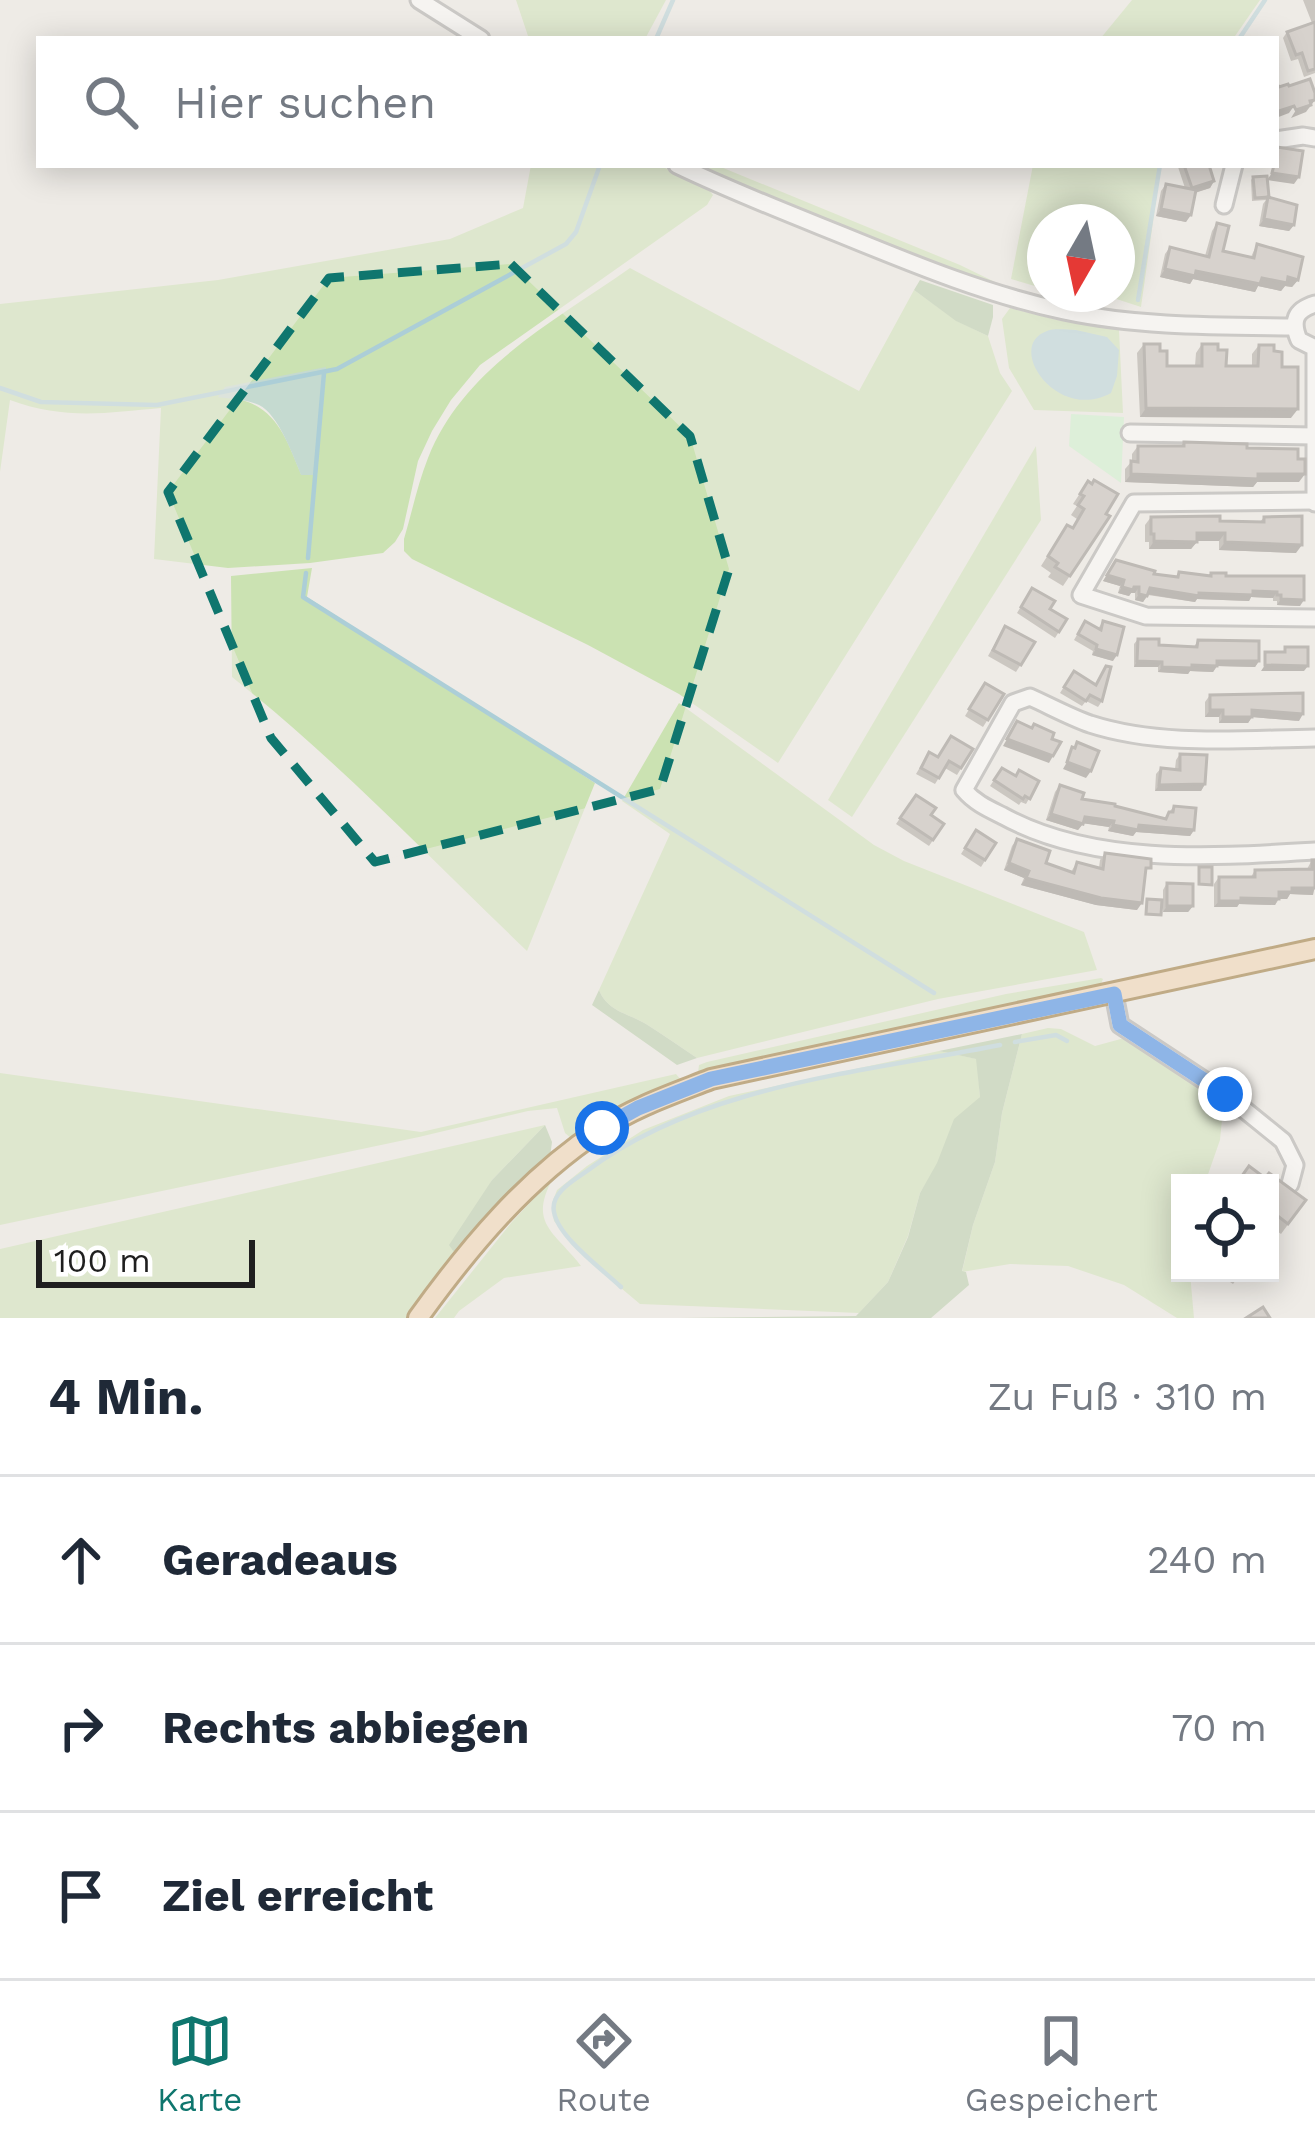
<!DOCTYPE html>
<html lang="de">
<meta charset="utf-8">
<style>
:root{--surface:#fff;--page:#f2f2f3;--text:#1f2937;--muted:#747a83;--line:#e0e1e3;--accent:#0f766e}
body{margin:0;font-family:"Work Sans",sans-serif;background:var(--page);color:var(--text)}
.controls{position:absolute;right:36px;bottom:36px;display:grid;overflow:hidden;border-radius:0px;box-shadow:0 6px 30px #0003}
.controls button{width:108px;height:108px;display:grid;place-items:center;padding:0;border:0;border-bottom:3px solid var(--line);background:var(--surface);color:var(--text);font:60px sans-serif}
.compass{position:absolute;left:1027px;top:204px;width:108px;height:108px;border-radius:50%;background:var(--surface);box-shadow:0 6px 30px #0003;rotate:189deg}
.scale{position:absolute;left:36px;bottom:30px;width:219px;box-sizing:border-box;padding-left:12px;border:6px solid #1f1f1f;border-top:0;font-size:33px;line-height:42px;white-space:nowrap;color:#1f1f1f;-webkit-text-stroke:9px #fff;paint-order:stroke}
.stop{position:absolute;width:36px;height:36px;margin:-27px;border:9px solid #1a73e8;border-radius:50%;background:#fff}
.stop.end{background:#1a73e8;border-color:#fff;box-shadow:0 3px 12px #0008}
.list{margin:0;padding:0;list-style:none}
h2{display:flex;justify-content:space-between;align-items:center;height:156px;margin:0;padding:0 48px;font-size:51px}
h2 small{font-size:39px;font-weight:400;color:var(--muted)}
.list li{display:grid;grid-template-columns:78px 1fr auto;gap:36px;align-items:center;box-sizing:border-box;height:168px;padding:0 48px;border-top:3px solid var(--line)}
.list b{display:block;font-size:45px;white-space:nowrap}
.list em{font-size:39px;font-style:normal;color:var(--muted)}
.icon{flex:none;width:66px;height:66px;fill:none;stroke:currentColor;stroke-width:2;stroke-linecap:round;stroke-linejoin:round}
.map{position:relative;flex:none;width:1315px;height:1318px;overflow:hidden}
.search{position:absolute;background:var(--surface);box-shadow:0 6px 30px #0003;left:36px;right:36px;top:36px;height:132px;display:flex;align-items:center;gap:30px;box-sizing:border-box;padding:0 42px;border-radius:0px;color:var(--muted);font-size:45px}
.sheet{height:660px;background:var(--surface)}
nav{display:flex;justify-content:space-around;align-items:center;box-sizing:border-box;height:168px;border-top:3px solid var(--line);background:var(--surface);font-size:33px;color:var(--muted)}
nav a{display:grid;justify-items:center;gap:6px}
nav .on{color:var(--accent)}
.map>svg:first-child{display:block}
</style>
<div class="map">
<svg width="1315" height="1318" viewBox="0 0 1315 1318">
<rect width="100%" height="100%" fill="#eeebe6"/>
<g fill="#cbe2b2" fill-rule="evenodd">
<path d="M516 0H666L645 39H529Z"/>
<path d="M1132 0H1260L1233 39H1100Z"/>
<path d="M531 165H659L708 189 713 195 707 205 480 365 451 400 432 431 418 461 403 529 395 542 383 553 310 563 228 568 154 559 161 408C106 413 64 420 10 400L0 472V304L218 280 450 239 523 208ZM325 368 301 474C288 443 278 410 242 400Z"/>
<path d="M694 165H716L960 265 997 283 998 287 871 243Z"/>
<path d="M1033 165H1161L1141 307 1101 294H1117V222H1045V289L1011 279Z"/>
<path d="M630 268 859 391 914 290 957 321 988 336 1000 373 1012 391 778 763 679 694 588 645 412 559 404 551V539C412 512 418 483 428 458 463 368 555 321 630 268Z"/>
<path d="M1010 308 1057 320 1119 330 1123 413 1034 410 1009 368 1002 319Z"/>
<path d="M1036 446 1041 520 852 817 828 800Z"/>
<path d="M312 568 307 597 595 783 527 951C430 858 337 760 232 677L231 576Z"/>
<path d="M679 703 874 845 904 861 1084 932 1097 970 938 999 697 1058C680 1047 664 1035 646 1024 628 1013 608 1012 599 990L670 834 622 801Z"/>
<path d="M1101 978 1103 979 1100 986 846 1040 703 1076 698 1073 699 1065 707 1062 1006 994Z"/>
<path d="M1048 1028 1061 1029 1095 1046 1128 1037 1224 1099 1220 1140 1205 1183H1180V1273H1190L1194 1318H1177L1124 1285 1068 1266 1010 1264 962 1272 973 1225 995 1162 1002 1113 1022 1034Z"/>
<path d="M939 1051 977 1059 980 1097 920 1193 908 1236 888 1282 859 1313 640 1304 596 1267 554 1221 552 1203 557 1190 587 1166 643 1130 729 1096Z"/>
<path d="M0 1073 421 1132 676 1074 682 1081 645 1095 572 1139 565 1133 557 1108 528 1111 419 1137 0 1225Z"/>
<path d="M545 1125 492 1180 456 1255 410 1318H0V1249Z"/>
<path d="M553 1178C528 1224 554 1231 581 1266L504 1278 459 1311 454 1318H435L511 1223Z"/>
</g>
<g fill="#adc8a0">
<path d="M920 280 993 305V317L988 336 956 321 914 290Z"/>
<path d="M599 990C608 1012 628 1013 646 1024 664 1035 680 1047 697 1058L677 1065 592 1005Z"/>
<path d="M1022 1034 1002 1113 995 1162 973 1225 962 1271 966 1272 969 1285 931 1318H679L856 1316 888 1282 908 1237 920 1193 937 1163 954 1119 980 1097 976 1059 939 1051Z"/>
<path d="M545 1125 552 1142 550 1157 486 1217 456 1255 449 1245 492 1180Z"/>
</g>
<path fill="#c5dad0" d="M326 367 317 475H301C293 455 278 414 259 405 246 399 231 399 218 397L225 387Z"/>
<path fill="#c8f3cb" d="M1071 414 1124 417 1121 483 1069 446Z"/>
<path fill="#acced7" d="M1076 330 1107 337 1119 350 1117 376 1111 393C1057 423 1004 346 1047 331 1055 328 1067 330 1076 330Z"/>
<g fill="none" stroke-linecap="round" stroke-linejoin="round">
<g stroke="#acced7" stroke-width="4.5">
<path d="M656 39 673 0"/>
<path d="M1239 39 1265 0"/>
<path d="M1138 300 1160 165"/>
<path d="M0 388 41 402 157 405 337 369 566 244 576 232 600 165"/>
<path d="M308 558 324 373"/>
<path d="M306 573 303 597 934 993"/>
<path d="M1015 1042 1056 1035 1067 1041"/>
<path d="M621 1287C602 1269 558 1237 554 1212 550 1193 574 1180 587 1171 700 1085 864 1072 1000 1045"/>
</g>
<g stroke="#a0a0a0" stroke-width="21">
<g id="minor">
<path d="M419 0 481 39"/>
<path d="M1276 140 1303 136 1315 138"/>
<path d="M677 165C733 192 790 214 847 237 918 266 989 295 1064 311 1139 327 1217 326 1294 327"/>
<path d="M1224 205 1234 165"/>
<path d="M1315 304C1295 310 1291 321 1299 340L1315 348V503"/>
<path d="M1130 433 1314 436"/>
<path d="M1314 501 1134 503 1081 595 1146 616 1315 618"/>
<path d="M1315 738C1242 739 1161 747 1090 724 1070 717 1050 706 1030 697L1013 703 964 790C975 803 989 809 1003 816 1094 866 1215 857 1315 851"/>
<path d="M1114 994 1120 1025 1225 1094 1283 1141 1295 1165 1290 1184"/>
</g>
</g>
<g stroke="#875d12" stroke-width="24">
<path id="major" d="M418 1318C469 1247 527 1178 600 1130 634 1107 673 1094 711 1079L1315 949"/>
</g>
<use href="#minor" stroke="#fff" stroke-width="15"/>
<use href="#major" stroke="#f1d0a8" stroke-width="18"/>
</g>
<g fill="#a19b96">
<path d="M1303 0H1315V73L1304 77 1298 59 1291 61 1283 38 1287 32 1312 23Z"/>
<path d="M1179 165H1209L1214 181 1210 188 1195 193 1186 222 1156 216 1161 191 1166 184 1185 188 1178 167Z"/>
<path d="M1253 177 1294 225 1289 231 1259 226 1263 204 1266 200 1252 201 1251 180Z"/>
<path d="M1217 223 1223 251 1251 257 1257 244 1298 280 1292 287 1285 286 1281 291 1258 286 1255 292 1193 279 1190 284 1160 277 1165 254 1170 247 1205 256 1212 231Z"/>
<path d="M1144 344 1160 351 1167 366H1195L1196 353 1202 344 1218 350 1226 366H1252V354L1259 345 1274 351 1282 367 1291 418 1140 417 1137 353Z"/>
<path d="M1184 442 1247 448 1299 482H1257L1253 487 1125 482V469L1132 461V454L1138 446H1181Z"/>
<path d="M1088 481 1106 514 1110 516 1063 586 1048 577 1051 573 1041 566 1067 525 1072 528 1077 519 1071 515 1077 506 1073 504Z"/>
<path d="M1151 517 1260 522 1264 517 1296 553 1219 550V541H1197L1191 549H1149V542H1145V525Z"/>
<path d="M1116 560 1154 574 1176 577 1179 572 1209 575 1211 573 1226 576H1304L1300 606 1277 605V601H1273V598L1251 597 1249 601 1197 599 1195 602 1148 595 1143 602 1135 600V593H1131L1129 596 1118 593 1120 586 1103 581Z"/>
<path d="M1032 588 1050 609 1067 619 1055 638 1017 613Z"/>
<path d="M1085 621 1098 629 1103 621 1113 661 1092 655 1093 651 1074 640Z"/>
<path d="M1005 626 1035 642 1016 672 988 656Z"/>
<path d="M1138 639 1159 645 1194 647 1198 640 1259 661 1255 667 1217 666 1213 672 1190 671 1188 674 1158 672V667H1134V644Z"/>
<path d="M1074 671 1102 701 1098 707 1086 701 1082 706 1060 693Z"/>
<path d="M985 683 1004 694 983 727 965 716Z"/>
<path d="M1210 695 1299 721 1252 717 1248 723H1219V717H1205V702Z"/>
<path d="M973 749 957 775 945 768 935 784 916 774 929 752 938 757Z"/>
<path d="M1180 754 1205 784 1201 791H1155L1156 774 1161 768 1175 769 1176 760Z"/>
<path d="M1002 768 1016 776 1039 781 1026 804 1021 802 1019 805 990 786Z"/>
<path d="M1060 785 1082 799 1164 819 1174 806 1194 830 1190 836 1136 832 1133 836 1108 831 1109 827 1083 823 1078 830 1046 820 1055 792Z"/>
<path d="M916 795 931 815 944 824 929 846 896 824Z"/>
<path d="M976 830 996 843 981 867 961 854Z"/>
<path d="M1017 839 1046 863 1071 872 1077 862 1099 868 1100 860 1105 853 1145 875 1137 910 1096 905 1021 885 1024 878 1004 870 1012 846Z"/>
<path d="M1312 860 1313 895 1290 894 1287 899H1279L1275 905 1239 904 1237 907H1214V884L1219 877H1251L1255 870 1307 869Z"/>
<path d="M1167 883 1193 906 1188 912H1163V890Z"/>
<path d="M1265 1178 1306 1200 1281 1234 1270 1226V1183Z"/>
<path d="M1217 1273H1241L1233 1284Z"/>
</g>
<g fill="#837e7a">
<path d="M1315 100 1306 112 1291 118 1296 110Z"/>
<path d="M1294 106 1289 113 1276 118V112Z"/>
<path d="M1272 173 1299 177 1294 184 1267 180Z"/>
<path d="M1214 181 1210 188 1187 195 1192 188Z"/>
<path d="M1161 209 1191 215 1186 222 1156 216Z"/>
<path d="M1264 219 1294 225 1289 231 1259 226Z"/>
<path d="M1165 269 1262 278 1288 277 1298 280 1292 287 1285 286 1281 291 1258 286 1255 292 1193 279 1190 284 1160 277Z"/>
<path d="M1146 408 1298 409 1291 418 1140 417Z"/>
<path d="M1131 474H1305L1299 482H1257L1253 487 1125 482Z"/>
<path d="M1197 533H1225L1219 541H1192Z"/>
<path d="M1154 541 1197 542 1191 549H1149Z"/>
<path d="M1225 542 1302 545 1296 553 1219 550Z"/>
<path d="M1107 575 1124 580 1120 586 1103 581Z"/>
<path d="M1122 587H1139L1135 593H1131L1129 596 1118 593Z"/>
<path d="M1150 588 1199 593 1277 592 1273 598 1251 597 1249 601 1197 599 1195 602 1146 594Z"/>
<path d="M1139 594 1147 596 1143 602 1135 600Z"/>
<path d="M1281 599 1304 600 1300 606 1277 605Z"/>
<path d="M1096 649 1117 655 1113 661 1092 655Z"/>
<path d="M1137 661 1162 662 1158 667H1134Z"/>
<path d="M1217 661H1259L1255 667 1217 666 1213 672 1190 671 1188 674 1158 672 1162 667Z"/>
<path d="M1265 665 1308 666 1304 671H1261Z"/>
<path d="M1210 710H1223L1219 717H1205Z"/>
<path d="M1252 710 1303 714 1299 721 1252 717 1248 723H1219L1223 717Z"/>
<path d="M1007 739 1053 756 1049 763 1003 746Z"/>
<path d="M1067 762 1091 771 1086 778 1063 769Z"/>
<path d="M1205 784 1201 791H1155L1159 785Z"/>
<path d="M1051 814 1083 824 1078 830 1046 820Z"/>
<path d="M1085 817 1114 821 1109 827 1081 823Z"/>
<path d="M1113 825H1139L1194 830 1190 836 1136 832 1133 836 1108 831Z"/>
<path d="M1009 863 1029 871 1024 878 1004 870Z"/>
<path d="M1026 878 1142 903 1137 910 1096 905 1021 885Z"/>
<path d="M1315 886 1313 895 1290 894 1287 899H1278L1275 905 1239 904 1237 907H1214L1219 901 1279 892 1292 888Z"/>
<path d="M1167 906H1193L1188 912H1163Z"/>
</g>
<g fill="#bbb4af" stroke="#837e7a" stroke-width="3">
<path d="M1315 22V69L1308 71 1302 53 1296 55 1287 32Z"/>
<path d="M1310 79 1315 93V100L1310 101 1311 105 1296 110 1294 106 1276 112V82L1279 87 1288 84 1289 86Z"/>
<path d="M1277 147 1303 151 1299 177 1272 173 1274 165H1276Z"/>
<path d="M1184 165H1209L1214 181 1192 188Z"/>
<path d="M1267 176 1269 197 1255 198 1253 177Z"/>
<path d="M1166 184 1196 190 1191 215 1161 209Z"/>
<path d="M1268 197 1297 205 1294 225 1264 219Z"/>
<path d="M1217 223 1229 226 1223 251 1254 258 1257 244 1303 257 1298 280 1288 277 1287 283 1262 278 1260 284 1196 271 1195 276 1165 269 1170 247 1209 257Z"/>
<path d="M1144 344H1160V351H1167V366H1202V344H1218V350H1227L1226 366H1258L1259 345H1274V351L1282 352V367H1298V409L1146 408Z"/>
<path d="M1184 442 1247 444V448L1298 449V459H1305V474H1258V479L1131 474V461L1138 462V446H1184Z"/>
<path d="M1094 480 1118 494 1106 514 1110 516 1070 576 1055 567 1058 563 1048 556 1067 525 1073 528 1084 509 1078 505 1084 496 1080 494 1088 481 1092 484Z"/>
<path d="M1220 516V521L1264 522V517L1302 516V545L1225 542V533H1197V542L1154 541V534H1151V517Z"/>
<path d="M1116 560 1155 571 1154 574 1178 577 1179 572 1211 576V573H1226V576H1304V600L1281 599V595H1277V592L1253 591V595L1199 593V596L1150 588 1147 596 1139 594V587H1134L1133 590 1122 587 1124 580 1107 575Z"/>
<path d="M1032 588 1055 601 1050 609 1067 619 1059 632 1021 607Z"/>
<path d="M1085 621 1101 630 1103 621 1124 627 1117 655 1096 649 1097 645 1078 634Z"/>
<path d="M1005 626 1035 642 1021 665 993 650Z"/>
<path d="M1138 639H1159V645L1197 647 1198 640 1259 641V661H1217V666L1192 665V668L1162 667V662L1137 661Z"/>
<path d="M1285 647H1308V666L1265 665V652H1285Z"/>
<path d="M1106 666 1111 667 1102 701 1090 695 1086 701 1064 687 1074 671 1096 685Z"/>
<path d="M985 683 1004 694 988 720 969 709Z"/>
<path d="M1303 693V714L1252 710V717H1223V710H1210V695Z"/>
<path d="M1017 721 1032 728 1034 724 1054 733 1052 739 1061 742 1053 756 1007 739Z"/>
<path d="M951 736 973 749 961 768 949 761 939 778 921 768 929 752 938 757Z"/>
<path d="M1077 742 1099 751 1091 771 1067 762 1072 747 1075 748Z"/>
<path d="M1180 754 1207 755 1205 784 1159 785 1161 768 1180 770Z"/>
<path d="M1002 768 1016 776 1019 770 1039 781 1030 799 1025 796 1023 799 994 780Z"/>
<path d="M1060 785 1084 793 1082 799 1115 804V806L1166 819 1169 812H1173L1174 806 1196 808 1194 830 1139 825 1138 830 1113 825 1114 821 1085 817 1083 824 1051 814Z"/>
<path d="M916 795 936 808 931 815 944 824 933 840 900 818Z"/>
<path d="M976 830 996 843 985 860 965 848Z"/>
<path d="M1017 839 1050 851 1046 863 1074 873 1077 862 1103 869 1105 853 1151 859V868H1146L1142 903 1101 898 1026 878 1029 871 1009 863Z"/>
<path d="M1312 860H1315V888H1292V892H1279V899L1241 898V901H1219V877H1255V870L1312 869Z"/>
<path d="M1199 867H1212V885L1199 884Z"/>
<path d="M1167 883 1193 884V906H1167Z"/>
<path d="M1147 899 1162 900 1161 915 1146 914Z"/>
<path d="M1249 1166 1265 1178 1269 1173 1306 1200 1288 1224 1270 1210V1183H1237Z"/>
<path d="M1263 1307 1270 1318H1246Z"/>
</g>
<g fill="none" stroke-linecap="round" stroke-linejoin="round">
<path stroke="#1a73e8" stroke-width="15" d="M602 1128 638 1108 711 1079 1114 994 1120 1025 1225 1094"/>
</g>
<path d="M0 0H1315V1318H0ZM511 264 690 436 729 569 660 789 375 862 271 738 168 492 329 278Z" fill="#eeebe6" fill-opacity=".55" fill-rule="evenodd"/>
<path fill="none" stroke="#0f766e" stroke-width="9" stroke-dasharray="24 15" stroke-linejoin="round" d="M511 264 690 436 729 569 660 789 375 862 271 738 168 492 329 278Z"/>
</svg>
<div class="controls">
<button><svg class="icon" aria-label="locate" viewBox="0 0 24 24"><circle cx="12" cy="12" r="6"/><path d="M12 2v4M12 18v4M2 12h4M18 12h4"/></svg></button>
</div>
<svg class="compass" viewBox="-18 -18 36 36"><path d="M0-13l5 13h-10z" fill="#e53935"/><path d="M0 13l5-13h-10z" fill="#747a83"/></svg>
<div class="scale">100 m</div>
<div class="stop" style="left:602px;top:1128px"></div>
<div class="stop end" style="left:1225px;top:1094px"></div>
<div class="search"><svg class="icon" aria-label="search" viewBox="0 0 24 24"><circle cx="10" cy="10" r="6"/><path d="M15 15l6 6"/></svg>Hier suchen</div>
</div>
<section class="sheet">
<h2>4 Min.<small>Zu Fuß · 310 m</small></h2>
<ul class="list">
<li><svg class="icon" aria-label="ahead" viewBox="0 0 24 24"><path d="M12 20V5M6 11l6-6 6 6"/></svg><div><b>Geradeaus</b></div><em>240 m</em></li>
<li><svg class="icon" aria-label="right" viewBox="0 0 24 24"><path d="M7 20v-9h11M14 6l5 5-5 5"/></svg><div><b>Rechts abbiegen</b></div><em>70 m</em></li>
<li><svg class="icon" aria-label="arrive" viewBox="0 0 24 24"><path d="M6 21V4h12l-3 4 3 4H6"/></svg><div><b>Ziel erreicht</b></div></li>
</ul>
</section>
<nav>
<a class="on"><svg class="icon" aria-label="map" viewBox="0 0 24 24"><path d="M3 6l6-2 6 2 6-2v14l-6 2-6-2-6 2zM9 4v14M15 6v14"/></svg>Karte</a>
<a><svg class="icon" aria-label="directions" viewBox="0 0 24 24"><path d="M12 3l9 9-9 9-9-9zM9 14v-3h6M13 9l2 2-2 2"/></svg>Route</a>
<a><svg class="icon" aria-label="saved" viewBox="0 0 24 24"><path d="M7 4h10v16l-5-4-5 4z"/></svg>Gespeichert</a>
</nav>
